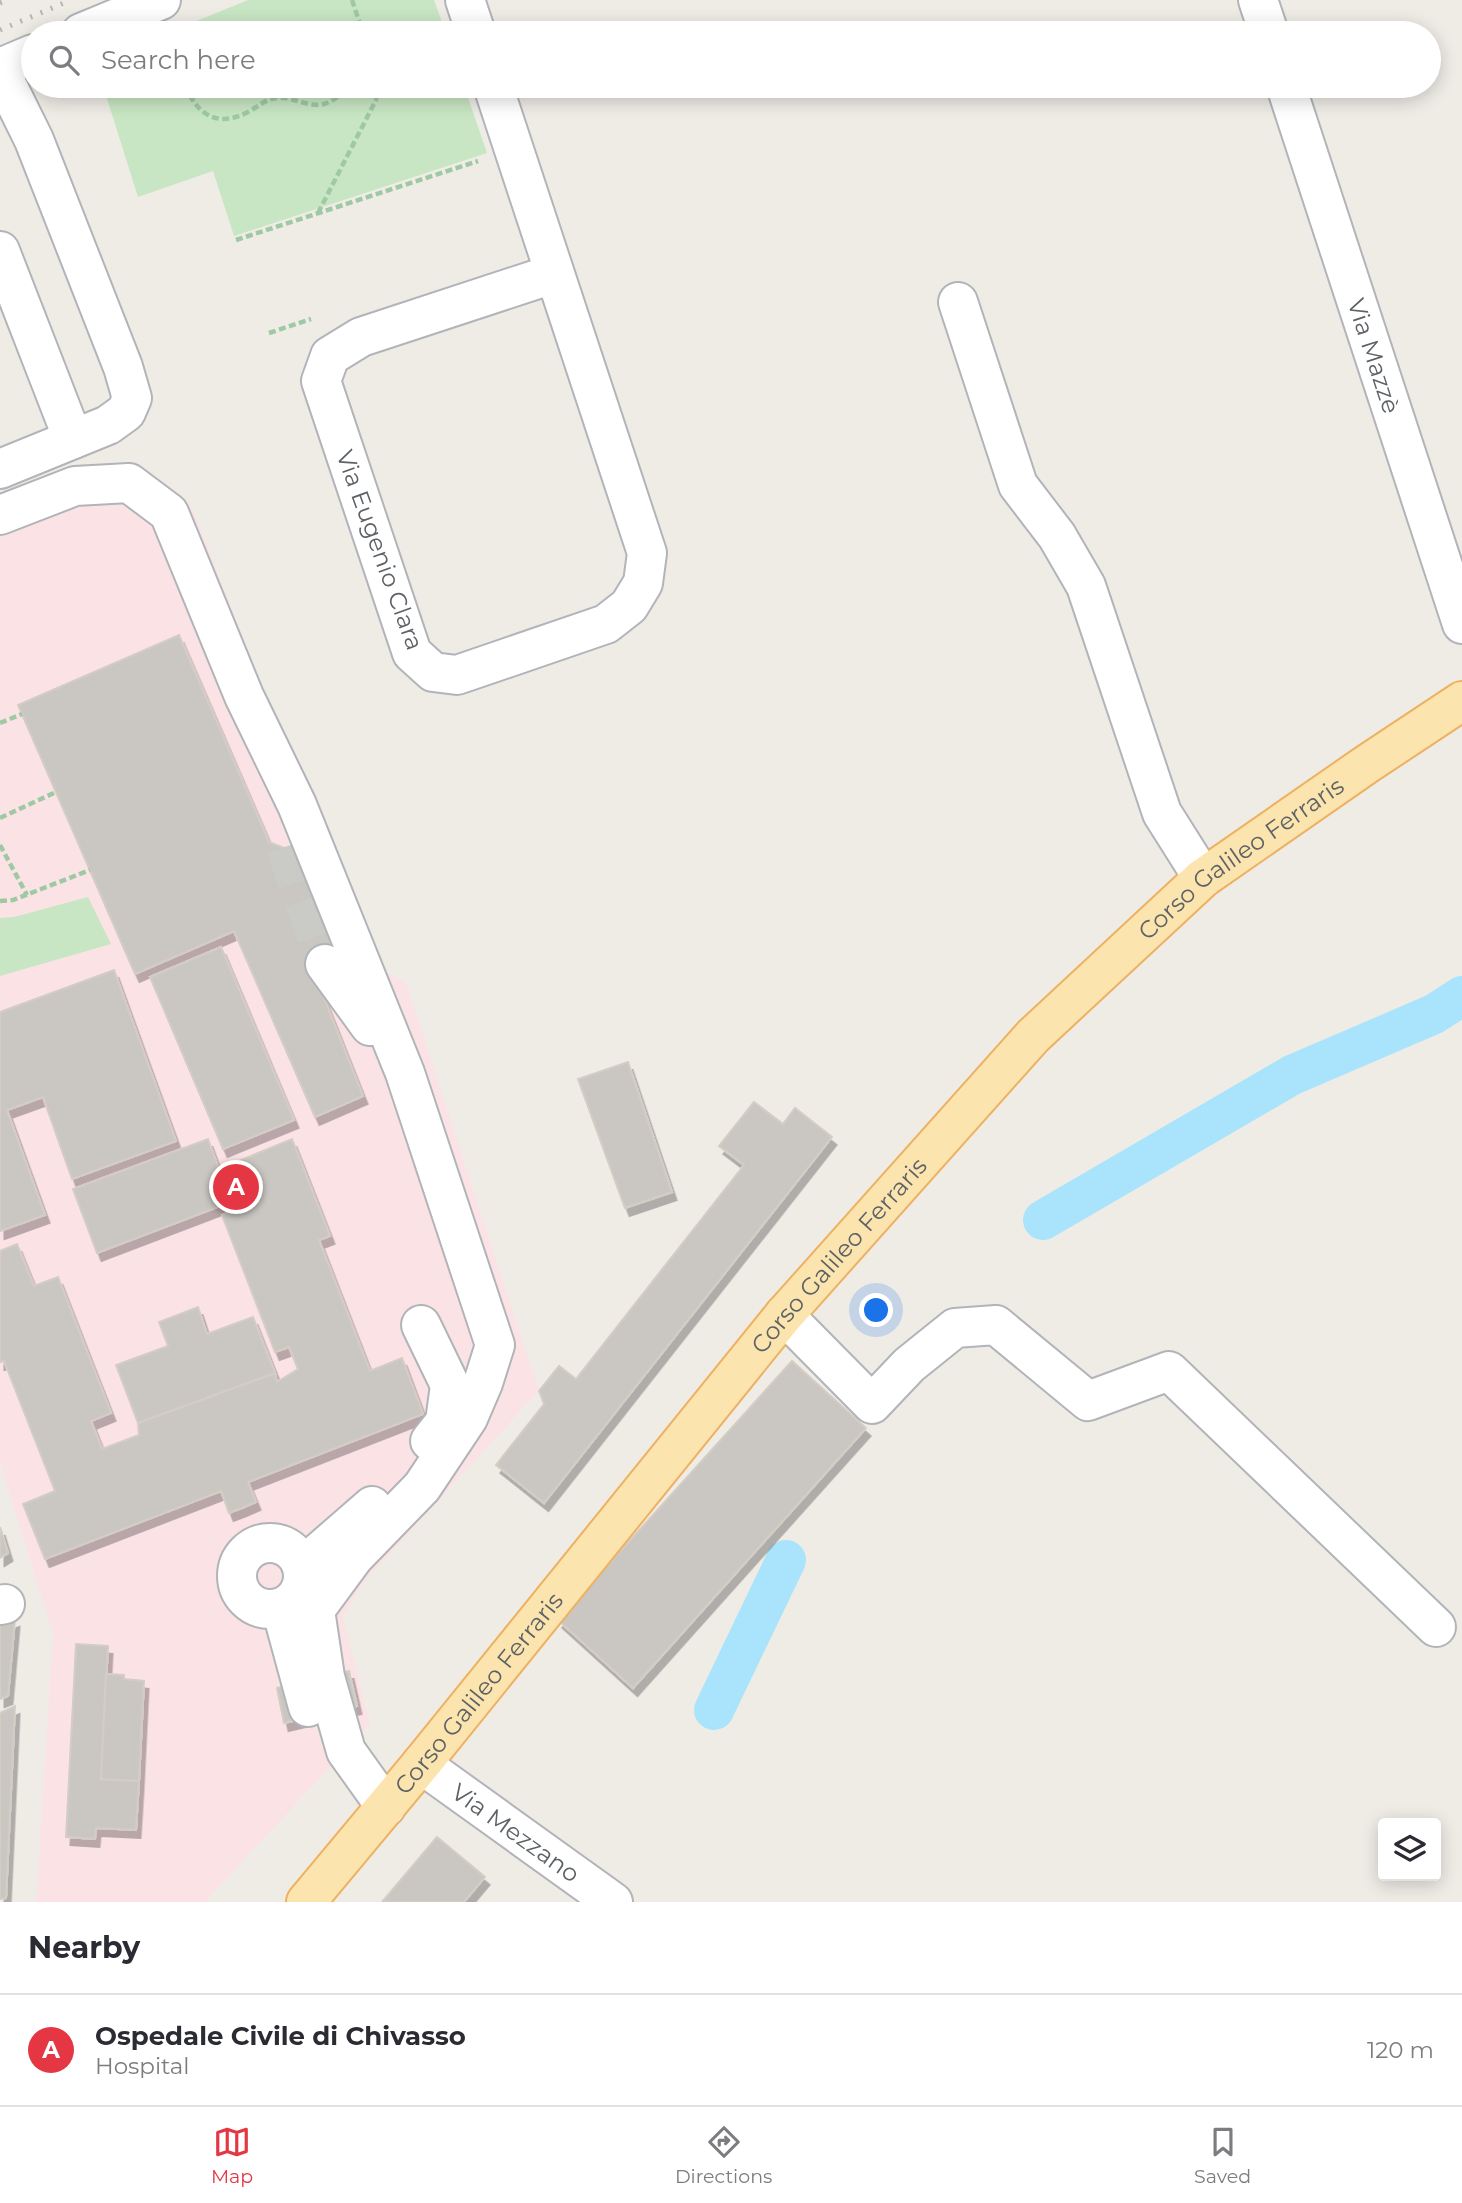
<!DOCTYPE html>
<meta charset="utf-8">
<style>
:root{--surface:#fff;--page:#f7f7f7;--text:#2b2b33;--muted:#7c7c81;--line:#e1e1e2;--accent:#e43743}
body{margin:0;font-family:Montserrat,sans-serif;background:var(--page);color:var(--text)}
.controls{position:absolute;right:21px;bottom:21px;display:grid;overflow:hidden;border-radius:7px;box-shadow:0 4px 18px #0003}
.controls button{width:63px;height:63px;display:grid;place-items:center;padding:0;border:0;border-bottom:2px solid var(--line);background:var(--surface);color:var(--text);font:35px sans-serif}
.you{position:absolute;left:877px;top:1311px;width:24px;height:24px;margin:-18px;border:5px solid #fff;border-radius:50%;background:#1a73e8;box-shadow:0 0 0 10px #1a73e833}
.badge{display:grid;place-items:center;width:46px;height:46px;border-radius:50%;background:var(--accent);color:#fff;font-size:23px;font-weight:700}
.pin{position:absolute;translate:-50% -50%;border:4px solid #fff;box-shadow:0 2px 7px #0006}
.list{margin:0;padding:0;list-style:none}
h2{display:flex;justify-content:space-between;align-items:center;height:91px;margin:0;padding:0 28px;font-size:30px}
h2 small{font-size:23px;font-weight:400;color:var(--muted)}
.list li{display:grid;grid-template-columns:46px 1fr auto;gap:21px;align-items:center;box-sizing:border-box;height:112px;padding:0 28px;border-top:2px solid var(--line)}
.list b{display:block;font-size:26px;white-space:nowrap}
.list p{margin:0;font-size:23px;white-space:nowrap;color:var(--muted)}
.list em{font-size:23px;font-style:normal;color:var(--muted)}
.icon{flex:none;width:38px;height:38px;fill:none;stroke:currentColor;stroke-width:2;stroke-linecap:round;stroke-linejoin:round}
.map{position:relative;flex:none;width:1462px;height:1902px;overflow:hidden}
.search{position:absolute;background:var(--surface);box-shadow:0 4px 18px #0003;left:21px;right:21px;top:21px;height:77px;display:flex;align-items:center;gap:18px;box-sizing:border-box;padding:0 24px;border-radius:38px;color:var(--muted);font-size:26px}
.sheet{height:203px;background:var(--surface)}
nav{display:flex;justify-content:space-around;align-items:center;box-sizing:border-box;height:98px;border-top:2px solid var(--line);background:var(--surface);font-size:19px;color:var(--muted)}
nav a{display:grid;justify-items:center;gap:4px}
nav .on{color:var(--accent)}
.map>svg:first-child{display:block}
</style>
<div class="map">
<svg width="1462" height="1902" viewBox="0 0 1462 1902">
<defs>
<filter id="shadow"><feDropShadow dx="4.5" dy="8" stdDeviation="0" flood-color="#0004"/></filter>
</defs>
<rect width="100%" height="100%" fill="#efece6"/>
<path fill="#fbe3e5" d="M145 477 172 488 194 512 361 945 371 963 406 983 539 1391 363 1583 343 1617 370 1724 205 1902H36L53 1634 0 1463V509Z"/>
<g fill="#c8e6c3">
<path d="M248 0H434L446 33H167Z"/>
<path d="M103 86H464L487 153 234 236 213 171 138 197Z"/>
<path d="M88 897 111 944 0 976V918L14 917Z"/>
</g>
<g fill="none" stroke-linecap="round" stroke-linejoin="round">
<g stroke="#a9e4fc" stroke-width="40">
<path d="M1043 1220 1292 1075 1434 1014 1462 996"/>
<path d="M714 1710 786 1560"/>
</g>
</g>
<g fill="#cac7c3" stroke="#d4cdc4" stroke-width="2" filter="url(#shadow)">
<path d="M179 635 269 842 297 853 332 933 325 964 316 978 363 1096 315 1117 234 931 135 974 18 705Z"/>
<path d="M221 947 294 1120 223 1149 150 977Z"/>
<path d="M114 970 176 1141 72 1179 43 1097 7 1110 45 1215 0 1231V1012Z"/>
<path d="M628 1062 672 1192 625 1208 578 1079Z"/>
<path d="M754 1102 783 1124 795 1108 832 1137 544 1503 496 1465 544 1404 539 1391 559 1366 576 1379 744 1165 719 1146Z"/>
<path d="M208 1139 231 1202 97 1253 73 1189Z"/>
<path d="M292 1139 330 1236 319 1240 370 1371 402 1358 423 1414 248 1482 256 1502 242 1508 229 1513 221 1491 45 1559 23 1504 55 1491 4 1361 0 1362V1251L17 1244 34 1286 58 1277 111 1413 91 1421 102 1449 139 1435 138 1423 275 1373 277 1382 298 1369 289 1347 275 1352 222 1215 245 1206 229 1165Z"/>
<path d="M198 1307 207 1334 253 1317 275 1373 138 1423 116 1365 168 1346 159 1322Z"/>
<path d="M792 1361 866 1428 633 1688 558 1620Z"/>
<path d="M0 1527 8 1553 0 1558Z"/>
<path d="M15 1619 8 1696 0 1699V1624Z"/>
<path d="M76 1644 108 1646 101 1779 139 1781 136 1830 96 1828 95 1839 66 1837Z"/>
<path d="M349 1671 357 1706 284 1723 277 1688Z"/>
<path d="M106 1674 124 1675V1679L144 1681 139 1781 101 1779Z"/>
<path d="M15 1706 6 1898 0 1899V1713Z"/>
<path d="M437 1837 485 1877 464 1902H382Z"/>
</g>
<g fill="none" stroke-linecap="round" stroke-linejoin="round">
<path stroke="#cacac6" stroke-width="38" stroke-dasharray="38 19" stroke-linecap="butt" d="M285 847 325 964"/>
<g stroke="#b1b4b8" stroke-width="42">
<g id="minor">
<path d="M465 0 476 33"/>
<path d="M1258 0 1269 33"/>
<path d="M81 33 161 0"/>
<path d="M0 68 33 54"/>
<path d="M0 71 34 140 123 367 132 398 126 412 108 425 0 469"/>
<path d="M493 86 647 553 643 583 629 606 606 624 457 675 433 672 412 653 321 381 330 356 361 337 553 274"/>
<path id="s1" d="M1286 86 1462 624"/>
<path d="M0 251 73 439"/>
<path d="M958 302 1018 485 1057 536 1086 586 1162 813 1203 878"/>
<path d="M0 515 75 486 129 483 169 513 244 696 297 805 405 1073 495 1345 483 1383 468 1418 422 1487 354 1557 315 1610 325 1677 346 1751 386 1807"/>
<path d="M325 964 370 1026"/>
<path d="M784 1315 872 1404 909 1365 955 1328 996 1325 1088 1401 1169 1371 1436 1627"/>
<path d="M421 1325 450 1385 445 1422 430 1441"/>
<circle cx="270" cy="1576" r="33"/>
<path d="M302 1567 372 1506"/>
<path d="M0 1605 5 1604"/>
<path d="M281 1608 308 1707"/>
<path id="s2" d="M421 1764 613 1902"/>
</g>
</g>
<g stroke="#edb161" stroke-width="42">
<g id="major">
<path id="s3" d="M306 1902 421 1764 784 1315 1033 1036 1203 878 1367 764 1462 701"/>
</g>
</g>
<g stroke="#9ec9a4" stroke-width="4.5" stroke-dasharray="7 3.5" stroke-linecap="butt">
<path d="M352 0 363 33"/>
<path d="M185 86C198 115 217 128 248 112 258 107 265 99 277 98 295 96 312 111 329 102 337 99 344 91 351 86"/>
<path d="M379 88 386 86"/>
<path d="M318 213 376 100 379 86"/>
<path d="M236 240 478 161"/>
<path d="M269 333 311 319"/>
<path d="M0 723 22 714"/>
<path d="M0 818 56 792"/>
<path d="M0 845 27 895"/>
<path d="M0 901 13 900 90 870"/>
</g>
<use href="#minor" stroke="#fff" stroke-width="38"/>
<use href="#major" stroke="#fce4ae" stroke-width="38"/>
<g stroke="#b4b5b6" stroke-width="5" stroke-dasharray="2 9" stroke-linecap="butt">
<path d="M0 3 8 0"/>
<path d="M0 30 71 0"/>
</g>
</g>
<g text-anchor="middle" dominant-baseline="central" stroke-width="6" stroke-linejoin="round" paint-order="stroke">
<g font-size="24" fill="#5d6266" stroke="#fff">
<text stroke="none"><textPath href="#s1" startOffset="284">Via Mazzè</textPath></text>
<text transform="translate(380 550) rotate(70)">Via Eugenio Clara</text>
<text stroke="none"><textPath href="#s3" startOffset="1405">Corso Galileo Ferraris</textPath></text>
<text stroke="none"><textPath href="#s3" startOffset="838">Corso Galileo Ferraris</textPath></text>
<text stroke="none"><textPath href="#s3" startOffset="271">Corso Galileo Ferraris</textPath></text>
<text stroke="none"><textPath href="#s2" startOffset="117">Via Mezzano</textPath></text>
</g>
</g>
</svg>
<div class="controls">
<button><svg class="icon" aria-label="layers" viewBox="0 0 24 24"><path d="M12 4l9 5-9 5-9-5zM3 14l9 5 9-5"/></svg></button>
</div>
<div class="you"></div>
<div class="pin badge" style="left:236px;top:1187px">A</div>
<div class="search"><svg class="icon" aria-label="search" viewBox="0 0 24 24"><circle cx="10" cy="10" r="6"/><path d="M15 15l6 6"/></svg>Search here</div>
</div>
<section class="sheet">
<h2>Nearby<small></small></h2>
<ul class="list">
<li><span class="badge">A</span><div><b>Ospedale Civile di Chivasso</b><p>Hospital</p></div><em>120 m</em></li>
</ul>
</section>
<nav>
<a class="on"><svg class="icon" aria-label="map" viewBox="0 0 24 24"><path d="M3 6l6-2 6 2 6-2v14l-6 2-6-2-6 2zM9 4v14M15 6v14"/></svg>Map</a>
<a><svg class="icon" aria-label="directions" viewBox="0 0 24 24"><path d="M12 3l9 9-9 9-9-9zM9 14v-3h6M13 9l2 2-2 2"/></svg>Directions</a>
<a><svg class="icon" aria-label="saved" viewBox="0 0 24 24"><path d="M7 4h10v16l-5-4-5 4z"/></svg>Saved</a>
</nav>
